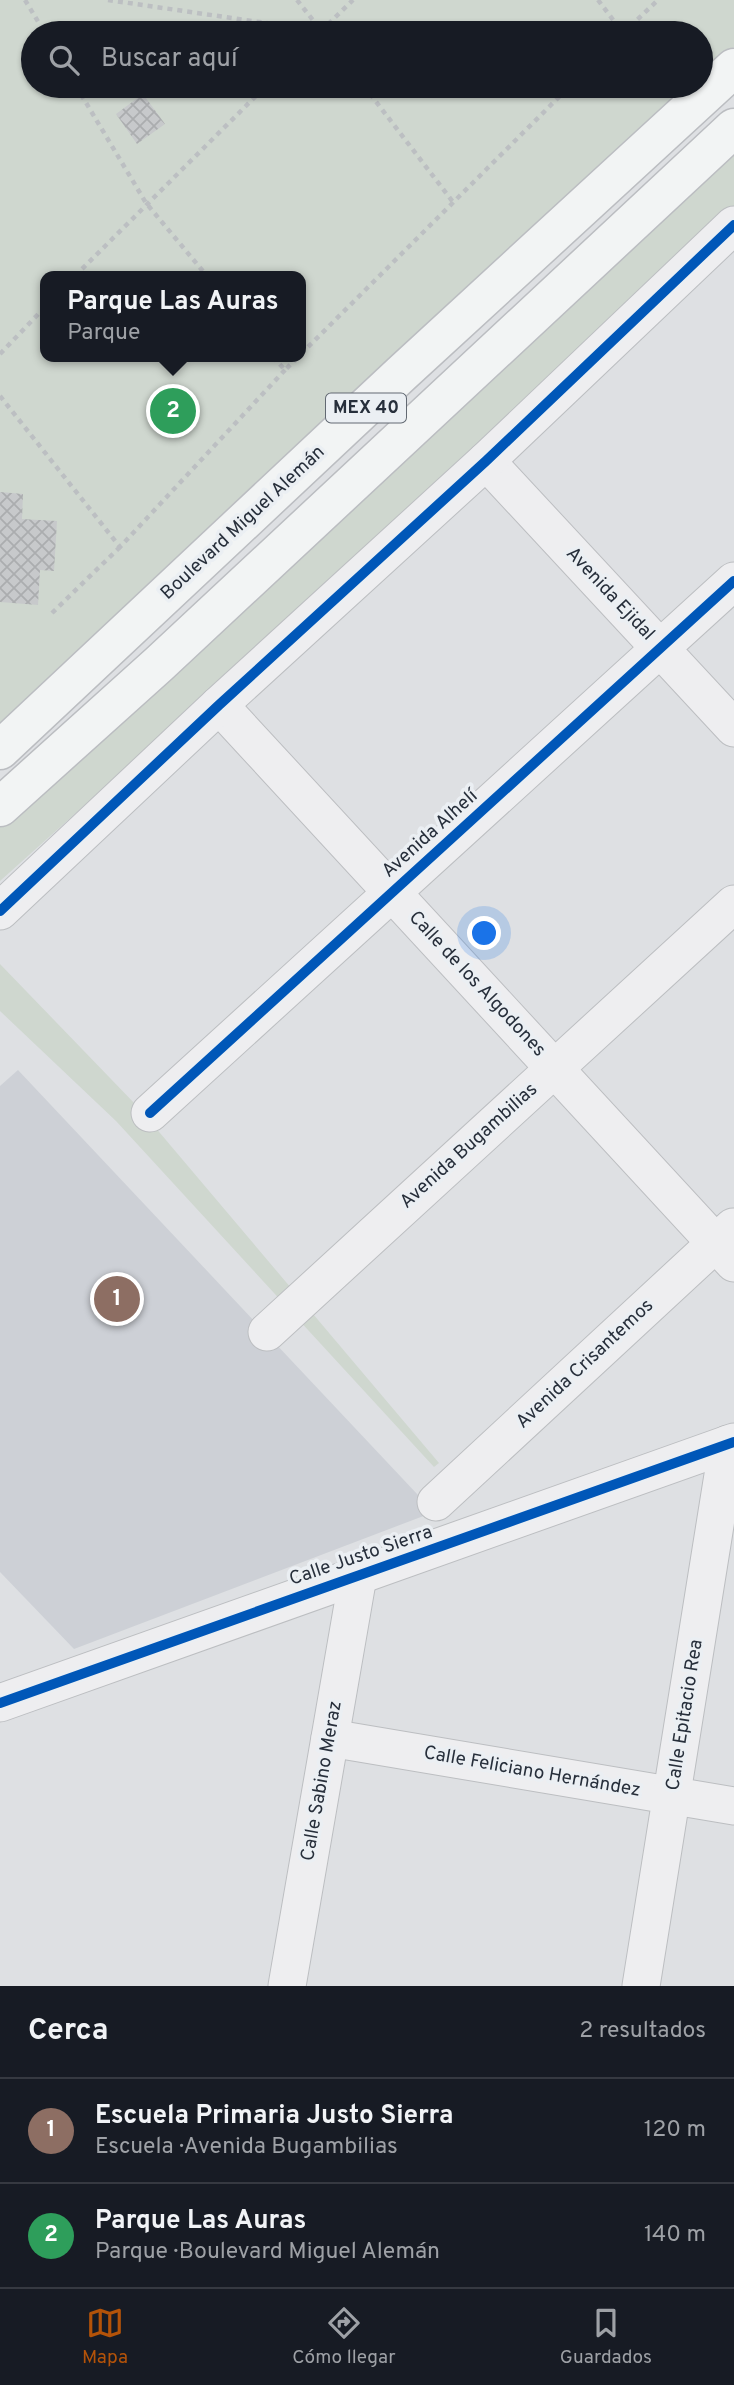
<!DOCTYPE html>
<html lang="es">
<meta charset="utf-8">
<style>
:root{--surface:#171b24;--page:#242831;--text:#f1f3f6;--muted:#9ea1a6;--line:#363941;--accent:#b45309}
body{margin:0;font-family:Overpass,sans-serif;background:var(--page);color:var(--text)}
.you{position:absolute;left:485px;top:934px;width:24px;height:24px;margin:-18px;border:5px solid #fff;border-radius:50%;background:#1a73e8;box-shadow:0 0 0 10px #1a73e833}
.badge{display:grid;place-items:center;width:46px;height:46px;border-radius:50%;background:var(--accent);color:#fff;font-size:23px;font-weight:700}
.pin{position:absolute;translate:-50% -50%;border:4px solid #fff;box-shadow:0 2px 7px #0006}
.popup{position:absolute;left:40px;top:271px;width:266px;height:91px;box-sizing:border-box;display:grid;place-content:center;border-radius:14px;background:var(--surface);filter:drop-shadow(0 2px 5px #0005);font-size:23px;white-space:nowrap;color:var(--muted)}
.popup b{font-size:26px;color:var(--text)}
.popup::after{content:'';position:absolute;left:50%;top:100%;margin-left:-14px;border:14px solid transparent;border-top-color:var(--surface)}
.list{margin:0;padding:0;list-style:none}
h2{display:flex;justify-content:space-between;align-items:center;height:91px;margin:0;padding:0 28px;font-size:30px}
h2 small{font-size:23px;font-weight:400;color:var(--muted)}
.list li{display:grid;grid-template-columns:46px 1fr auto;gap:21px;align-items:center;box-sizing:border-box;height:105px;padding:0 28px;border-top:2px solid var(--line)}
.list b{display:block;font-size:26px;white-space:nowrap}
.list p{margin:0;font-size:23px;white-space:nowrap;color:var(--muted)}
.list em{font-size:23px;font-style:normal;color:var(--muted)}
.icon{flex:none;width:38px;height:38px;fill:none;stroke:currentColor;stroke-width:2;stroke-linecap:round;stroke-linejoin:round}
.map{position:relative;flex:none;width:734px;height:1986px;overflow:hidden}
.search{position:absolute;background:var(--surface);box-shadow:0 2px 5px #0004;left:21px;right:21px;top:21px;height:77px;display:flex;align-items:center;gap:18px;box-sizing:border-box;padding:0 24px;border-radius:38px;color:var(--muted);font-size:26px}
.sheet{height:301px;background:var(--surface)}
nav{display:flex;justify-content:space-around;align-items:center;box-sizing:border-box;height:98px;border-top:2px solid var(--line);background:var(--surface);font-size:19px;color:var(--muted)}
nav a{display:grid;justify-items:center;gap:4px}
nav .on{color:var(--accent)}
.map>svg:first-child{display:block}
</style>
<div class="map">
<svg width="734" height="1986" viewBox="0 0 734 1986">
<defs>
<pattern id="building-cross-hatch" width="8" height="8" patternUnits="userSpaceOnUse" patternTransform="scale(1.75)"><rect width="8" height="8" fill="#c7c9cb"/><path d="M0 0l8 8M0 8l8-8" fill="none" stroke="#abadaf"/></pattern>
</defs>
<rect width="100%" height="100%" fill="#dee0e3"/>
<path fill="#cdd0d6" d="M18 1070 434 1512 74 1649 0 1572V1086Z"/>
<g fill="#cfd7cf" fill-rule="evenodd">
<path d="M0 0H734V47L701 78V33H33V86H693L0 736ZM45 276H301V357H45Z"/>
<path d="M734 134V219L163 739 106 786 0 881V814Z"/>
<path d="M0 964 138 1107 439 1463 434 1467 116 1121 0 1011Z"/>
</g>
<g fill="url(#building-cross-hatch)">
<path d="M143 94 165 124 137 144 116 114Z"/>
<path d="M0 492 23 494 22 519 57 521 54 571 40 570 38 605 0 602Z"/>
</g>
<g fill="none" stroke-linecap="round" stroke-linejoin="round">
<g stroke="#bcbec1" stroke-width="39">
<g id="minor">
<path d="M486 461 734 728"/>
<path d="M219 705 734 1263"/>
<path d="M0 911 219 705 486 461 734 225"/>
<path d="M150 1113 734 581"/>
<path d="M267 1332 734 904"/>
<path d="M436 1502 733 1227"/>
<path d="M0 1703 734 1442"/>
<path d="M330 1738 734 1806"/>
<path d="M287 1986 358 1576"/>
<path d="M641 1986 728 1444"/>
</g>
</g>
<g stroke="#bbbdc1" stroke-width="41">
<g id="primary">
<path d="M0 750 401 374 734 68"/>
<path d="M0 807 159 664 734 128"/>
</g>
</g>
<g stroke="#bcbfc2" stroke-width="4.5" stroke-dasharray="5 5" stroke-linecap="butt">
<path d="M25 0 45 33"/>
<path d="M108 0 321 31"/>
<path d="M297 0 320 29"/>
<path d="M598 0 623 33"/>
<path d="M321 31 353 0"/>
<path d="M623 33 658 0"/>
<path d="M76 86 146 203 207 276"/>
<path d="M364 86 453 202"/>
<path d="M75 276 266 86"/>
<path d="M0 354 45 307"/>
<path d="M301 354 570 86"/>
<path d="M273 357 285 370 298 357"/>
<path d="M0 396 120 547 285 370"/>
<path d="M52 613 120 547"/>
</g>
<use href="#minor" stroke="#eeeef0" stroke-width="37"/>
<use href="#primary" stroke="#f2f4f4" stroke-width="38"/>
<g stroke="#ebeff3" stroke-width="15">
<g id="cycleway">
<path d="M0 911 219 705 486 461 734 225"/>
<path d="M150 1113 734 581"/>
<path d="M0 1703 734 1442"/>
</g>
</g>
<use href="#cycleway" stroke="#0057b8" stroke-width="10"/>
</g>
<g text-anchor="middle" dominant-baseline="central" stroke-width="7" stroke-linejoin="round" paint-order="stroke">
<rect fill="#ebeff3" stroke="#626972" stroke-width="2" x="326" y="393.5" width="80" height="29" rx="5"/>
<g font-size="18" font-weight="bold" fill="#272f3b">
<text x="366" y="408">MEX 40</text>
</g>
<g font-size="19" fill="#272f3b" stroke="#ebeff3">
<text transform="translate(243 523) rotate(-43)">Boulevard Miguel Alemán</text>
<text transform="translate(610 594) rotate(47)">Avenida Ejidal</text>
<text transform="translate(430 834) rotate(-42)">Avenida Alhelí</text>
<text transform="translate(477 984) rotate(47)">Calle de los Algodones</text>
<text transform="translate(469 1146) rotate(-42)">Avenida Bugambilias</text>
<text transform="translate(585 1364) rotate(-43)">Avenida Crisantemos</text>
<text transform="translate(361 1556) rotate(-19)">Calle Justo Sierra</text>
<text transform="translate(685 1715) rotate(-81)">Calle Epitacio Rea</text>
<text transform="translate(532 1772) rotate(10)">Calle Feliciano Hernández</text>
<text transform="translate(322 1781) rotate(-80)">Calle Sabino Meraz</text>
</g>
</g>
</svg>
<div class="you"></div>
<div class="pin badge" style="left:117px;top:1299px;background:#8d6e63">1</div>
<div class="pin badge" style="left:173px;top:411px;background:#2e9e5b">2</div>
<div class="popup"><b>Parque Las Auras</b>Parque</div>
<div class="search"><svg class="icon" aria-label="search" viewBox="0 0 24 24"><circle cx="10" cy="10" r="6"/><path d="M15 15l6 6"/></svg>Buscar aquí</div>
</div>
<section class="sheet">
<h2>Cerca<small>2 resultados</small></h2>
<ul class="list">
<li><span class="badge" style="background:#8d6e63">1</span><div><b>Escuela Primaria Justo Sierra</b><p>Escuela · Avenida Bugambilias</p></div><em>120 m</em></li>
<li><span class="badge" style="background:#2e9e5b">2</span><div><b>Parque Las Auras</b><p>Parque · Boulevard Miguel Alemán</p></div><em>140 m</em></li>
</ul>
</section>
<nav>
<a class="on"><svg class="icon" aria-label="map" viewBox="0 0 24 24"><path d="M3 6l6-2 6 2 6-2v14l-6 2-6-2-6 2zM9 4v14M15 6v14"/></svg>Mapa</a>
<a><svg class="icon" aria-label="directions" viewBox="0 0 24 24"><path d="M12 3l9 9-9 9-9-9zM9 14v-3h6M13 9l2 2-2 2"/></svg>Cómo llegar</a>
<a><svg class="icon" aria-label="saved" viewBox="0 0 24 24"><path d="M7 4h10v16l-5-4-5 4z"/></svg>Guardados</a>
</nav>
